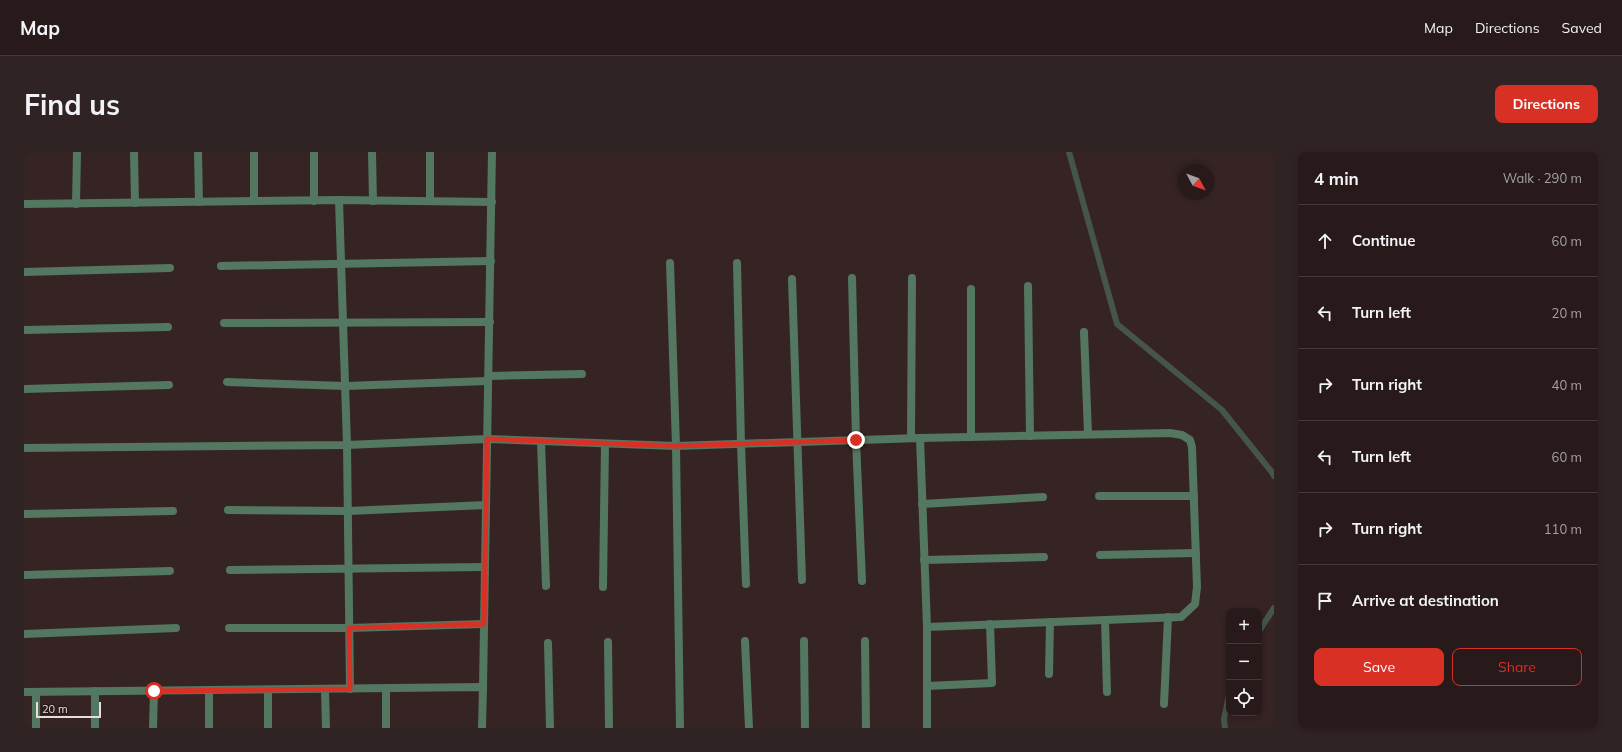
<!DOCTYPE html>
<meta charset="utf-8">
<style>
:root{--surface:#281a1b;--page:#302324;--text:#f1f3f6;--muted:#a5a1a3;--line:#44383a;--accent:#d93025}
body{margin:0;font-family:Mulish,sans-serif;background:var(--page);color:var(--text)}
.controls{position:absolute;right:12px;bottom:12px;display:grid;overflow:hidden;border-radius:8px;box-shadow:0 2px 6px #0003}
.controls button{width:36px;height:36px;display:grid;place-items:center;padding:0;border:0;border-bottom:1px solid var(--line);background:var(--surface);color:var(--text);font:20px sans-serif}
.compass{position:absolute;left:1154px;top:12px;width:36px;height:36px;border-radius:50%;background:var(--surface);box-shadow:0 2px 6px #0003;rotate:131deg}
.scale{position:absolute;left:12px;bottom:10px;width:65px;box-sizing:border-box;padding-left:4px;border:2px solid #eadcdd;border-top:0;font-size:11px;line-height:14px;white-space:nowrap;color:#eadcdd;-webkit-text-stroke:3px #2c191a;paint-order:stroke}
.stop{position:absolute;width:12px;height:12px;margin:-9px;border:3px solid #d93025;border-radius:50%;background:#fff}
.stop.end{background:#d93025;border-color:#fff;box-shadow:0 1px 4px #0008}
.list{margin:0;padding:0;list-style:none}
h2{display:flex;justify-content:space-between;align-items:center;height:52px;margin:0;padding:0 16px;font-size:17px}
h2 small{font-size:13px;font-weight:400;color:var(--muted)}
.list li{display:grid;grid-template-columns:26px 1fr auto;gap:12px;align-items:center;box-sizing:border-box;height:72px;padding:0 16px;border-top:1px solid var(--line)}
.list b{display:block;font-size:15px;white-space:nowrap}
.list em{font-size:13px;font-style:normal;color:var(--muted)}
.actions{display:flex;gap:8px;padding:12px 16px}
.actions a{flex:1;padding:9px 0;border:1px solid var(--accent);border-radius:8px;text-align:center;font-size:14px;color:var(--accent)}
.actions .main{background:var(--accent);color:#fff}
.icon{flex:none;width:22px;height:22px;fill:none;stroke:currentColor;stroke-width:2;stroke-linecap:round;stroke-linejoin:round}
.map{position:relative;flex:none;width:1250px;height:576px;overflow:hidden;border-radius:8px}
header{display:flex;align-items:center;gap:24px;box-sizing:border-box;height:56px;padding:0 20px;background:var(--surface);border-bottom:1px solid var(--line)}
header strong{font-size:19px}
nav{display:flex;gap:22px;margin-inline-start:auto;font-size:14px}
.intro{display:flex;align-items:center;justify-content:space-between;box-sizing:border-box;height:96px;padding:0 24px}
h1{margin:0;font-size:28px}
.button{padding:10px 18px;border-radius:8px;background:var(--accent);color:#fff;font-size:14px;font-weight:700}
main{display:flex;gap:24px;padding:0 24px}
aside{flex:1;background:var(--surface);border-radius:8px;box-shadow:0 2px 6px #0003}
.map>svg:first-child{display:block}
</style>
<header>
<strong>Map</strong>
<nav><a>Map</a><a>Directions</a><a>Saved</a></nav>
</header>
<div class="intro"><h1>Find us</h1><a class="button">Directions</a></div>
<main>
<div class="map">
<svg width="1250" height="576" viewBox="0 0 1250 576">
<rect width="100%" height="100%" fill="#362324"/>
<g fill="none" stroke-linecap="round" stroke-linejoin="round">
<g stroke="#46554b" stroke-width="6">
<path d="M1045 0 1093 172 1198 258 1247 319 1250 324"/>
<path d="M1235 479 1250 456"/>
<path d="M1201 576 1200 567 1205 543"/>
</g>
<g stroke="#537761" stroke-width="8">
<path d="M174 0 175 50"/>
<path d="M230 0V49"/>
<path d="M290 0V49"/>
<path d="M348 0 349 49"/>
<path d="M406 0V49"/>
<path d="M52 52 53 0"/>
<path d="M713 111 717 292 722 432"/>
<path d="M197 114 467 109"/>
<path d="M0 120 146 116"/>
<path d="M828 126 832 288 838 429"/>
<path d="M768 127 778 428"/>
<path d="M1004 134 1006 284"/>
<path d="M947 137V285"/>
<path d="M200 171 466 170"/>
<path d="M0 178 144 175"/>
<path d="M1060 180 1064 282"/>
<path d="M465 224 558 222"/>
<path d="M203 230 321 234 464 229"/>
<path d="M0 237 145 233"/>
<path d="M887 286 888 126"/>
<path d="M517 289 522 434"/>
<path d="M1075 344H1170"/>
<path d="M898 352 1019 345"/>
<path d="M204 358 324 359 462 353"/>
<path d="M0 362 149 359"/>
<path d="M1076 403 1172 401"/>
<path d="M900 408 1020 405"/>
<path d="M206 418 461 415"/>
<path d="M0 423 146 419"/>
<path d="M579 435 581 292"/>
<path d="M1081 468 1083 540"/>
<path d="M205 476H325L460 472"/>
<path d="M0 482 152 476"/>
<path d="M721 489 725 576"/>
<path d="M780 489 781 576"/>
<path d="M841 489 842 576"/>
<path d="M584 490 585 576"/>
<path d="M524 491 526 576"/>
<path d="M1025 522 1026 470"/>
<path d="M903 536V534L968 531 966 472"/>
<path d="M362 537V576"/>
<path d="M244 538V576"/>
<path d="M301 538 302 576"/>
<path d="M12 540V576"/>
<path d="M1140 552 1144 465"/>
<path d="M71 576V539"/>
<path d="M129 576 130 539"/>
<path d="M185 576V539"/>
</g>
<g stroke="#537761" stroke-width="8">
<path d="M110 0 111 51"/>
<path d="M315 48 323 293 326 537"/>
<path d="M0 52 315 48 468 50"/>
<path d="M646 111 652 294 656 576"/>
<path d="M896 286 1146 281 1158 283 1166 288 1168 295 1173 435 1171 452 1157 465 903 475"/>
<path d="M0 296 323 293 463 287 652 294 896 286 903 475V576"/>
<path d="M459 535 468 0"/>
<path d="M0 540 459 535 458 576"/>
</g>
</g>
<g fill="none" stroke-linecap="round" stroke-linejoin="round">
<path stroke="#d93025" stroke-width="5" d="M130 539 326 537 325 476 460 472 463 287 652 294 832 288"/>
</g>
</svg>
<div class="controls">
<button>+</button>
<button>−</button>
<button><svg class="icon" aria-label="locate" viewBox="0 0 24 24"><circle cx="12" cy="12" r="6"/><path d="M12 2v4M12 18v4M2 12h4M18 12h4"/></svg></button>
</div>
<svg class="compass" viewBox="-18 -18 36 36"><path d="M0-13l5 13h-10z" fill="#e53935"/><path d="M0 13l5-13h-10z" fill="#a5a1a3"/></svg>
<div class="scale">20 m</div>
<div class="stop" style="left:130px;top:539px"></div>
<div class="stop end" style="left:832px;top:288px"></div>
</div>
<aside>
<h2>4 min<small>Walk · 290 m</small></h2>
<ul class="list">
<li><svg class="icon" aria-label="ahead" viewBox="0 0 24 24"><path d="M12 20V5M6 11l6-6 6 6"/></svg><div><b>Continue</b></div><em>60 m</em></li>
<li><svg class="icon" aria-label="left" viewBox="0 0 24 24"><path d="M17 20v-9H6M10 6l-5 5 5 5"/></svg><div><b>Turn left</b></div><em>20 m</em></li>
<li><svg class="icon" aria-label="right" viewBox="0 0 24 24"><path d="M7 20v-9h11M14 6l5 5-5 5"/></svg><div><b>Turn right</b></div><em>40 m</em></li>
<li><svg class="icon" aria-label="left" viewBox="0 0 24 24"><path d="M17 20v-9H6M10 6l-5 5 5 5"/></svg><div><b>Turn left</b></div><em>60 m</em></li>
<li><svg class="icon" aria-label="right" viewBox="0 0 24 24"><path d="M7 20v-9h11M14 6l5 5-5 5"/></svg><div><b>Turn right</b></div><em>110 m</em></li>
<li><svg class="icon" aria-label="arrive" viewBox="0 0 24 24"><path d="M6 21V4h12l-3 4 3 4H6"/></svg><div><b>Arrive at destination</b></div></li>
</ul>
<div class="actions"><a class="main">Save</a><a>Share</a></div>
</aside>
</main>
